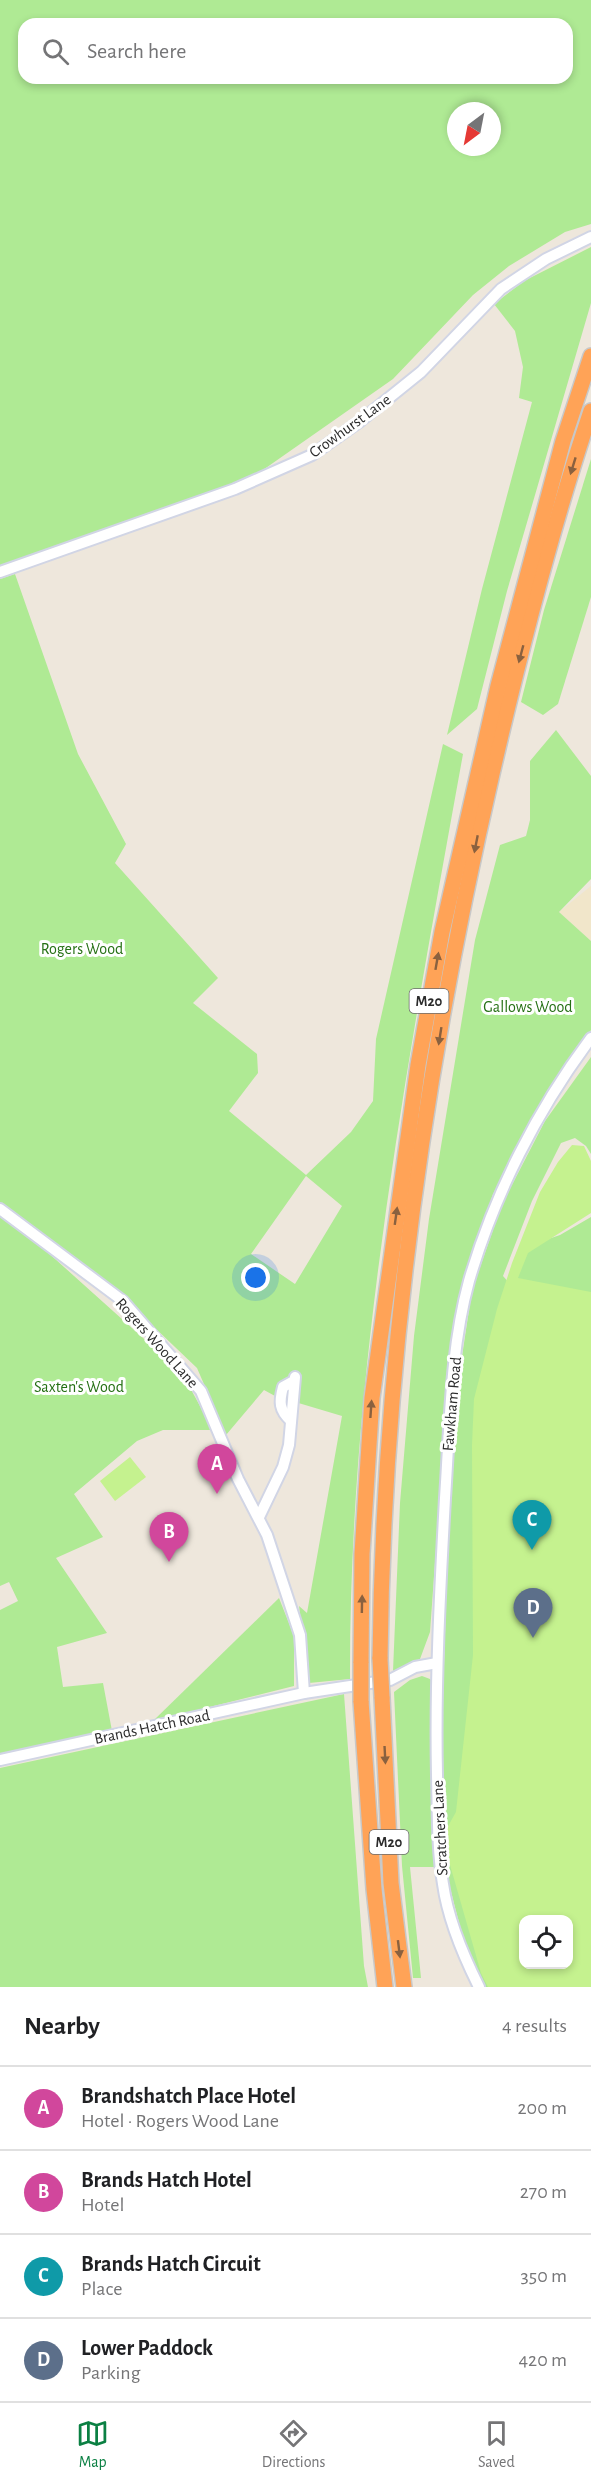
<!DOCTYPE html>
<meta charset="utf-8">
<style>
:root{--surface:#fff;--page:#f6f6f6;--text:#202124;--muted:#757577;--line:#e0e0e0;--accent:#0b8043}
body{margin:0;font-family:"Alegreya Sans",sans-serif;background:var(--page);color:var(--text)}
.controls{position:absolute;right:18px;bottom:18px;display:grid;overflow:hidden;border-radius:12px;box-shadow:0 3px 9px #0003}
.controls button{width:54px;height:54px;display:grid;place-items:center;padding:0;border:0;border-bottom:2px solid var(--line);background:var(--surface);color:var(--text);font:30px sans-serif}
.compass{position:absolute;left:447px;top:102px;width:54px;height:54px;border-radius:50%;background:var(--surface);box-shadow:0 3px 9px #0003;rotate:212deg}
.you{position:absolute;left:256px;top:1278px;width:21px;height:21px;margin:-15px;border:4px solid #fff;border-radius:50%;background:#1a73e8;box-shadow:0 0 0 9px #1a73e833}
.badge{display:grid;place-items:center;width:39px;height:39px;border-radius:50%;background:var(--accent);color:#fff;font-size:20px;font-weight:700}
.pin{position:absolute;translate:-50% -50px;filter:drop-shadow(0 2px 3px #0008)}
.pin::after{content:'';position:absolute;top:32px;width:21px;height:18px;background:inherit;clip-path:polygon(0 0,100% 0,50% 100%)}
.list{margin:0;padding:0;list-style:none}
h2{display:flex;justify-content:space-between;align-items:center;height:78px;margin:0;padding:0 24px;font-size:26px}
h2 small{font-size:20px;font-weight:400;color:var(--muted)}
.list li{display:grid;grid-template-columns:39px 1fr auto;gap:18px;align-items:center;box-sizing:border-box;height:84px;padding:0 24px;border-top:2px solid var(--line)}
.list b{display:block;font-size:22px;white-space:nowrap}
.list p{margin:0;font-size:20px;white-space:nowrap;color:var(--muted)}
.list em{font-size:20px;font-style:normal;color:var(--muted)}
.icon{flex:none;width:33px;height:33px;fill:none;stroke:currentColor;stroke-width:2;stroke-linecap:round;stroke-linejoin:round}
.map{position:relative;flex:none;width:591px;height:1987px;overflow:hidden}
.search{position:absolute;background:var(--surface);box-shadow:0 3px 9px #0003;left:18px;right:18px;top:18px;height:66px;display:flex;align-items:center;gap:15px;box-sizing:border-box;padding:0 21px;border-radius:18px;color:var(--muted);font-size:22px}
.sheet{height:414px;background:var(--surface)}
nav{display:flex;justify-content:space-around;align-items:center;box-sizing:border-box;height:84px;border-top:2px solid var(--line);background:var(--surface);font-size:16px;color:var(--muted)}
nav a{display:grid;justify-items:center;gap:3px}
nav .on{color:var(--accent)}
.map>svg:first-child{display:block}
</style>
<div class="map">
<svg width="591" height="1987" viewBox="0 0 591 1987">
<rect width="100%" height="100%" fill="#eee7dc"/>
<path fill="#f1e6ca" d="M591 886V941L559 912Z"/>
<g fill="#afea94" fill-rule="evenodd">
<path d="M0 0H591V224L565 232 509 266 473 295 393 379 253 477 0 566ZM24 24H567V78H24ZM456 111H492V147H456Z"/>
<path d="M591 247V303L507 591 477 709 447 735 482 589 532 402 519 398 523 367 515 331 494 304 524 281Z"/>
<path d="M591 459V597L558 704 543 715 521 702 544 610Z"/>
<path d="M15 574 78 754 126 844 115 863 218 978 193 1003 257 1054 258 1073 229 1111 306 1175 351 1132 373 1101 376 1039 443 744 463 754C408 1059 349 1368 350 1679L309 1683 299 1606 307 1613 342 1416 275 1396 264 1390 226 1435 197 1368 111 1286 0 1204V579ZM306 1176 342 1206 295 1284 251 1254Z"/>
<path d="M556 730 591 776V879L559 912 591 941V1030L538 1112 493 1194 466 1276 446 1410 430 1632 420 1659 393 1671 400 1503 414 1336 429 1219 475 940 500 845 526 836 530 820V761Z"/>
<path d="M591 1057V1154L586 1146 575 1138 561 1143 532 1201 503 1276 511 1285 525 1247 560 1235 591 1217V1338L493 1987H484L464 1942 447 1876 442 1813V1731L450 1474 461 1363 472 1290 502 1204 545 1121Z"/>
<path d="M0 1215 15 1223 182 1373 213 1430H163L137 1441 74 1494 103 1537 56 1558 107 1633 57 1647 63 1687 103 1683 112 1731 0 1757V1610L18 1601 9 1582 0 1586Z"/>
<path d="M279 1598 294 1636V1686L153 1721Z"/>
<path d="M422 1676 430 1679 434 1685 432 1756 434 1867H410L421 1978H413L402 1866 394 1692 410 1680Z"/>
<path d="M344 1694 364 1966 368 1987H0V1768Z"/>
</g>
<g fill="#c5f28f" fill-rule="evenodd">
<path d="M572 1145 584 1146 591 1161V1213L528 1253 518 1278 591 1292V1987H488L481 1973 442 1837 456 1812 473 1655 472 1445 474 1399 497 1309 512 1263 540 1192 558 1162ZM524 1920H568V1964H524Z"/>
<path d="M130 1457 146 1477 115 1501 100 1481Z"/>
</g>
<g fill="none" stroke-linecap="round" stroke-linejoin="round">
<g stroke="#d1d5e5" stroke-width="14">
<g id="minor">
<path d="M0 572 235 489 312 455 359 422 421 372 501 289 546 259 591 237"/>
<path d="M0 1209 123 1301 201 1391 238 1479 267 1535 300 1635 304 1693"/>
<path d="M291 1421C279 1410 279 1402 283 1387L294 1381"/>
<path d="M259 1517 283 1467 289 1445 295 1377"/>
<path d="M0 1760 304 1693 390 1680 415 1667 437 1663"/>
<path d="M479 1987C463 1955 448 1920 443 1884 437 1849 438 1811 437 1775 435 1683 440 1590 445 1498 450 1426 450 1350 469 1281 494 1195 537 1110 591 1038"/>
</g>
</g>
<g stroke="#c8c8c8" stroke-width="18">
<g id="highway">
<path d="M380 1659C383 1361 425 1064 492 774 520 652 551 529 591 411"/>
<path d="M361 1663 362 1554 372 1398 418 1065 442 932 498 686 563 441 591 356"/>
<path d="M382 1697 391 1883 404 1987"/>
<path d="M361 1701 374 1889 385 1987"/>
</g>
</g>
<use href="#minor" stroke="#fff" stroke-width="10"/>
<use href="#highway" stroke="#ffa357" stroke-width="15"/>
<g stroke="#c8c8c8" stroke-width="18" stroke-linecap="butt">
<g id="highway-bridge">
<path d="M380 1659 382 1697"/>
<path d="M361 1663V1701"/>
</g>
</g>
<use href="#highway-bridge" stroke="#ffa357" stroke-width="15"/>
</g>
<defs><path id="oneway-solid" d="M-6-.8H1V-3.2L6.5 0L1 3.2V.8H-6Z" transform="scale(1.5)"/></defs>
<g fill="#8a613f">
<use href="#oneway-solid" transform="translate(573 466) rotate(107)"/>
<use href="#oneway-solid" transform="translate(521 654) rotate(105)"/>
<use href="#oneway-solid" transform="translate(476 844) rotate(101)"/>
<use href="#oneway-solid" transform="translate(437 961) rotate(-80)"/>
<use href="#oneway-solid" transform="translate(440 1036) rotate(99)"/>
<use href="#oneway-solid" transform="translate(396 1216) rotate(-82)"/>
<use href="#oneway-solid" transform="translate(371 1409) rotate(-86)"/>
<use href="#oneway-solid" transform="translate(362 1604) rotate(-89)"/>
<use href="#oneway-solid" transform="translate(385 1755) rotate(87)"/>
<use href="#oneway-solid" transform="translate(399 1949) rotate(83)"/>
</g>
<g text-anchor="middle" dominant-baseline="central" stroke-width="6" stroke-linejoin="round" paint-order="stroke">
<g fill="#fff" stroke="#6b6b6b" stroke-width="1.5">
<rect x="409.5" y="989" width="39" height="24" rx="4.5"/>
<rect x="369.5" y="1830" width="39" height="24" rx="4.5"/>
</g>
<g font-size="15" font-weight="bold" fill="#2b2b2b">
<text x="429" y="1001">M20</text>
<text x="389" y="1842">M20</text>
</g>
<g font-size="16" fill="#2b2b2b" stroke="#fff">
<text transform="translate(350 426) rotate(-36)">Crowhurst Lane</text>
<text transform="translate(157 1343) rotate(48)">Rogers Wood Lane</text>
<text transform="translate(452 1404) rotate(-85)">Fawkham Road</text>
<text transform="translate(152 1727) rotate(-12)">Brands Hatch Road</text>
<text transform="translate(440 1828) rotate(-93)">Scratchers Lane</text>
</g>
<g font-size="16" fill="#257014" stroke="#fff">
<text x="82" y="949">Rogers Wood</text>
<text x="528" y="1007">Gallows Wood</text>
<text x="79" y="1387">Saxten's Wood</text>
</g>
</g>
</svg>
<div class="controls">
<button><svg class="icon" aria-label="locate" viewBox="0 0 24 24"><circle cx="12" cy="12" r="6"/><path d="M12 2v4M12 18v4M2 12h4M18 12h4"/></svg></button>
</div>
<svg class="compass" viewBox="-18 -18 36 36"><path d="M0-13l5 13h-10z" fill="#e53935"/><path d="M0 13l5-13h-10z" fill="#757577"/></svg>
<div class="you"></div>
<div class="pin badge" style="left:217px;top:1494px;background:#d1479c">A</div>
<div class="pin badge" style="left:169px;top:1562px;background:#d1479c">B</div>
<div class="pin badge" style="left:532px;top:1550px;background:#0f9aa8">C</div>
<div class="pin badge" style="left:533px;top:1638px;background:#5c6f8a">D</div>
<div class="search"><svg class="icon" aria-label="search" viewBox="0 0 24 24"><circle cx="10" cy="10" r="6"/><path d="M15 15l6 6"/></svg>Search here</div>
</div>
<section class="sheet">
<h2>Nearby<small>4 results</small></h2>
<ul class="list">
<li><span class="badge" style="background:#d1479c">A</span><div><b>Brandshatch Place Hotel</b><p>Hotel · Rogers Wood Lane</p></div><em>200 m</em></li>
<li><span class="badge" style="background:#d1479c">B</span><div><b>Brands Hatch Hotel</b><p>Hotel</p></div><em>270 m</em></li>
<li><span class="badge" style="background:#0f9aa8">C</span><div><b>Brands Hatch Circuit</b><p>Place</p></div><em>350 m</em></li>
<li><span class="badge" style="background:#5c6f8a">D</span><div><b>Lower Paddock</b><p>Parking</p></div><em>420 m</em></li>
</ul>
</section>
<nav>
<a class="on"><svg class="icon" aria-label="map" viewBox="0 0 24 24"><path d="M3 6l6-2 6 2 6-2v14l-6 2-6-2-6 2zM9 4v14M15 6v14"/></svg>Map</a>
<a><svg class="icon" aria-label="directions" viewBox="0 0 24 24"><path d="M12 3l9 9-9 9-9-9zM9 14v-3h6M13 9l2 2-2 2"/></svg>Directions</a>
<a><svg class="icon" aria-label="saved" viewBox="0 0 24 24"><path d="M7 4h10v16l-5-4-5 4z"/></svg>Saved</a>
</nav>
